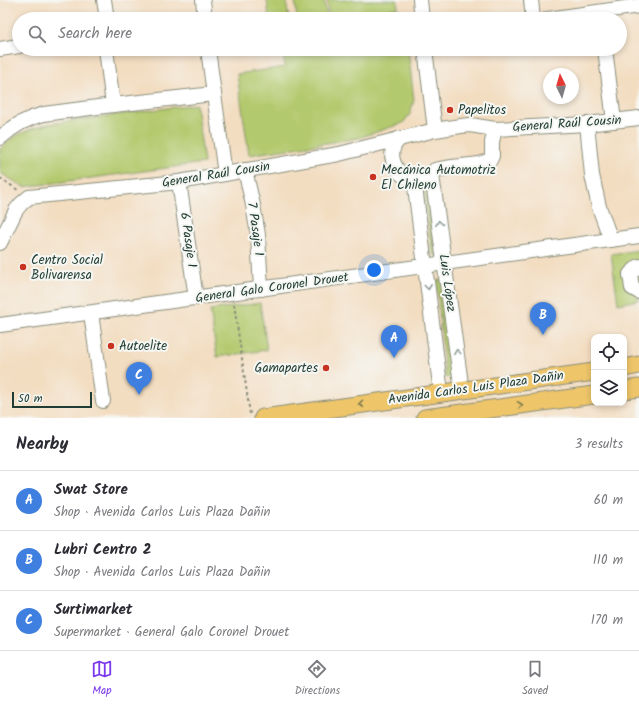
<!DOCTYPE html>
<meta charset="utf-8">
<style>
:root{--surface:#fff;--page:#f2f2f3;--text:#2b2b33;--muted:#7c7c81;--line:#e1e1e2;--accent:#7c3aed}
body{margin:0;font-family:Kalam,sans-serif;background:var(--page);color:var(--text)}
.controls{position:absolute;right:12px;bottom:12px;display:grid;overflow:hidden;border-radius:8px;box-shadow:0 2px 6px #0003}
.controls button{width:36px;height:36px;display:grid;place-items:center;padding:0;border:0;border-bottom:1px solid var(--line);background:var(--surface);color:var(--text);font:20px sans-serif}
.compass{position:absolute;left:543px;top:68px;width:36px;height:36px;border-radius:50%;background:var(--surface);box-shadow:0 2px 6px #0003;rotate:355deg}
.scale{position:absolute;left:12px;bottom:10px;width:80px;box-sizing:border-box;padding-left:4px;border:2px solid #1f3d34;border-top:0;font-size:11px;line-height:14px;white-space:nowrap;color:#1f3d34;-webkit-text-stroke:3px #f6f6f2;paint-order:stroke}
.you{position:absolute;left:374px;top:270px;width:14px;height:14px;margin:-10px;border:3px solid #fff;border-radius:50%;background:#1a73e8;box-shadow:0 0 0 6px #1a73e833}
.badge{display:grid;place-items:center;width:26px;height:26px;border-radius:50%;background:var(--accent);color:#fff;font-size:13px;font-weight:700}
.pin{position:absolute;translate:-50% -33px;filter:drop-shadow(0 1px 2px #0008)}
.pin::after{content:'';position:absolute;top:21px;width:14px;height:12px;background:inherit;clip-path:polygon(0 0,100% 0,50% 100%)}
.list{margin:0;padding:0;list-style:none}
h2{display:flex;justify-content:space-between;align-items:center;height:52px;margin:0;padding:0 16px;font-size:17px}
h2 small{font-size:13px;font-weight:400;color:var(--muted)}
.list li{display:grid;grid-template-columns:26px 1fr auto;gap:12px;align-items:center;box-sizing:border-box;height:60px;padding:0 16px;border-top:1px solid var(--line)}
.list b{display:block;font-size:15px;white-space:nowrap}
.list p{margin:0;font-size:13px;white-space:nowrap;color:var(--muted)}
.list em{font-size:13px;font-style:normal;color:var(--muted)}
.icon{flex:none;width:22px;height:22px;fill:none;stroke:currentColor;stroke-width:2;stroke-linecap:round;stroke-linejoin:round}
.map{position:relative;flex:none;width:639px;height:418px;overflow:hidden}
.search{position:absolute;background:var(--surface);box-shadow:0 2px 6px #0003;left:12px;right:12px;top:12px;height:44px;display:flex;align-items:center;gap:10px;box-sizing:border-box;padding:0 14px;border-radius:22px;color:var(--muted);font-size:15px}
.sheet{height:232px;background:var(--surface)}
nav{display:flex;justify-content:space-around;align-items:center;box-sizing:border-box;height:56px;border-top:1px solid var(--line);background:var(--surface);font-size:11px;color:var(--muted)}
nav a{display:grid;justify-items:center;gap:2px}
nav .on{color:var(--accent)}
.map>svg:first-child{display:block}
</style>
<div class="map">
<svg width="639" height="418" viewBox="0 0 639 418">
<rect width="100%" height="100%" fill="#f6f6f2"/>
<filter id="ink" filterUnits="userSpaceOnUse"><feTurbulence type="fractalNoise" baseFrequency=".025" numOctaves="2"/><feDisplacementMap in="SourceGraphic" scale="8" xChannelSelector="R" yChannelSelector="G"/><feConvolveMatrix kernelMatrix="1 2 1 2 8 2 1 2 1" color-interpolation-filters="sRGB"/></filter>
<filter id="wash" filterUnits="userSpaceOnUse"><feTurbulence type="fractalNoise" baseFrequency=".012" numOctaves="4" result="noise"/><feDisplacementMap in="SourceGraphic" scale="16" xChannelSelector="R" yChannelSelector="G"/><feGaussianBlur stdDeviation="0.9" result="paint"/><feColorMatrix in="noise" values="0 0 0 0 0 0 0 0 0 0 0 0 0 0 0 0 0 1.4 0 .05"/><feComposite in="paint" operator="in"/></filter>
<g filter="url(#wash)">
<rect width="100%" height="100%" fill="#f3ddc1"/>
<g fill="#b3c96d" stroke="#698350">
<path d="M267 0H286L289 19H269Z"/>
<path d="M295 0H324L327 17 297 19Z"/>
<path d="M327 0H397L398 8 329 18Z"/>
<path d="M282 49H408L414 100 410 114 403 123 359 138 249 155 237 74 285 67Z"/>
<path d="M196 104 204 163 24 187 0 173V149C13 135 29 129 48 124Z"/>
<path d="M426 179 437 255H435L433 254 432 253 422 180Z"/>
<path d="M639 250V300L618 304 611 254Z"/>
<path d="M438 280H441L442 284 452 376 446 378 445 376 437 285V282Z"/>
<path d="M260 303 267 350 217 357 210 310Z"/>
</g>
</g>
<g filter="url(#ink)">
<g fill="none" stroke-linecap="round" stroke-linejoin="round">
<g stroke="#898d7a" stroke-width="16">
<g id="minor">
<path d="M104 0 107 19"/>
<path d="M203 0 205 19"/>
<path d="M420 0 422 19"/>
<path d="M531 0 533 19"/>
<path d="M548 19 639 6"/>
<path d="M0 49 19 46"/>
<path d="M106 49 113 105"/>
<path d="M208 49 214 94 225 174"/>
<path d="M425 49 435 130"/>
<path d="M605 49 614 121"/>
<path d="M587 124 592 175 599 207 611 240"/>
<path d="M0 138C12 127 27 118 44 114L113 105 214 94"/>
<path d="M400 138C398 141 395 143 394 146 388 159 398 178 414 179 419 179 427 176 432 175L435 170 452 167 480 164 490 160 492 156V142L495 129"/>
<path d="M245 170 253 205 258 235 261 289"/>
<path d="M432 175 462 391"/>
<path d="M414 179 441 393"/>
<path d="M179 182 196 298"/>
<path d="M0 243 16 210 21 204 29 197 179 182 339 154 435 130 461 126 470 125 495 129 587 124 639 118"/>
<path d="M639 266 630 274 632 288 639 292"/>
<path d="M91 313 103 401"/>
<path d="M0 325 639 236"/>
</g>
</g>
<g stroke="#898d7a" stroke-width="19">
<g id="major">
<path d="M624 368 639 365"/>
<path d="M624 390 639 388"/>
<path d="M263 418 594 372"/>
<path d="M425 418 594 395"/>
</g>
</g>
<g stroke="#898d7a" stroke-width="2" stroke-dasharray="3 3" stroke-linecap="butt">
<path d="M0 178 18 190"/>
<path d="M234 304 250 414"/>
</g>
<use href="#minor" stroke="#fff" stroke-width="14"/>
<use href="#major" stroke="#eec569" stroke-width="17"/>
</g>
<defs><path id="oneway-chevron" d="M-2-3.5L2.5 0L-2 3.5" fill="none" stroke-width="1.6" stroke-linecap="round" stroke-linejoin="round"/></defs>
<g stroke="#8f9e9a">
<use href="#oneway-chevron" transform="translate(439 223) rotate(-98)"/>
<use href="#oneway-chevron" transform="translate(428 287) rotate(83)"/>
<use href="#oneway-chevron" transform="translate(457 352) rotate(-98)"/>
</g>
<g stroke="#7c7a4c">
<use href="#oneway-chevron" transform="translate(361 404) rotate(172)"/>
<use href="#oneway-chevron" transform="translate(520 405) rotate(-8)"/>
</g>
</g>
<g fill="#c8321e" stroke="#f6f6f2" stroke-width="1.5">
<circle cx="450" cy="110" r="4"/>
<circle cx="373" cy="177" r="4"/>
<circle cx="23" cy="267" r="4"/>
<circle cx="111" cy="346" r="4"/>
<circle cx="326" cy="368" r="4"/>
</g>
<g text-anchor="middle" dominant-baseline="central" stroke-width="4" stroke-linejoin="round" paint-order="stroke">
<g font-size="13" fill="#1f3d34" stroke="#f6f6f2" text-anchor="start">
<text x="458" y="110">Papelitos</text>
<text x="381" y="170">Mecánica Automotriz<tspan x="381" dy="15">El Chileno</tspan></text>
<text x="31" y="260">Centro Social<tspan x="31" dy="15">Bolivarensa</tspan></text>
<text x="119" y="346">Autoelite</text>
<text x="318" y="368" text-anchor="end">Gamapartes</text>
</g>
<g font-size="13" fill="#1f3d34" stroke="#f6f6f2">
<text transform="translate(567 124) rotate(-4)">General Raúl Cousin</text>
<text transform="translate(216 175) rotate(-9)">General Raúl Cousin</text>
<text transform="translate(255 229) rotate(82)">7 Pasaje 1</text>
<text transform="translate(188 240) rotate(82)">6 Pasaje 1</text>
<text transform="translate(447 283) rotate(82)">Luis López</text>
<text transform="translate(272 288) rotate(-8)">General Galo Coronel Drouet</text>
<text transform="translate(476 388) rotate(-8)">Avenida Carlos Luis Plaza Dañin</text>
</g>
</g>
</svg>
<div class="controls">
<button><svg class="icon" aria-label="locate" viewBox="0 0 24 24"><circle cx="12" cy="12" r="6"/><path d="M12 2v4M12 18v4M2 12h4M18 12h4"/></svg></button>
<button><svg class="icon" aria-label="layers" viewBox="0 0 24 24"><path d="M12 4l9 5-9 5-9-5zM3 14l9 5 9-5"/></svg></button>
</div>
<svg class="compass" viewBox="-18 -18 36 36"><path d="M0-13l5 13h-10z" fill="#e53935"/><path d="M0 13l5-13h-10z" fill="#7c7c81"/></svg>
<div class="scale">50 m</div>
<div class="you"></div>
<div class="pin badge" style="left:394px;top:358px;background:#3f7fe0">A</div>
<div class="pin badge" style="left:543px;top:335px;background:#3f7fe0">B</div>
<div class="pin badge" style="left:139px;top:395px;background:#3f7fe0">C</div>
<div class="search"><svg class="icon" aria-label="search" viewBox="0 0 24 24"><circle cx="10" cy="10" r="6"/><path d="M15 15l6 6"/></svg>Search here</div>
</div>
<section class="sheet">
<h2>Nearby<small>3 results</small></h2>
<ul class="list">
<li><span class="badge" style="background:#3f7fe0">A</span><div><b>Swat Store</b><p>Shop · Avenida Carlos Luis Plaza Dañin</p></div><em>60 m</em></li>
<li><span class="badge" style="background:#3f7fe0">B</span><div><b>Lubri Centro 2</b><p>Shop · Avenida Carlos Luis Plaza Dañin</p></div><em>110 m</em></li>
<li><span class="badge" style="background:#3f7fe0">C</span><div><b>Surtimarket</b><p>Supermarket · General Galo Coronel Drouet</p></div><em>170 m</em></li>
</ul>
</section>
<nav>
<a class="on"><svg class="icon" aria-label="map" viewBox="0 0 24 24"><path d="M3 6l6-2 6 2 6-2v14l-6 2-6-2-6 2zM9 4v14M15 6v14"/></svg>Map</a>
<a><svg class="icon" aria-label="directions" viewBox="0 0 24 24"><path d="M12 3l9 9-9 9-9-9zM9 14v-3h6M13 9l2 2-2 2"/></svg>Directions</a>
<a><svg class="icon" aria-label="saved" viewBox="0 0 24 24"><path d="M7 4h10v16l-5-4-5 4z"/></svg>Saved</a>
</nav>
